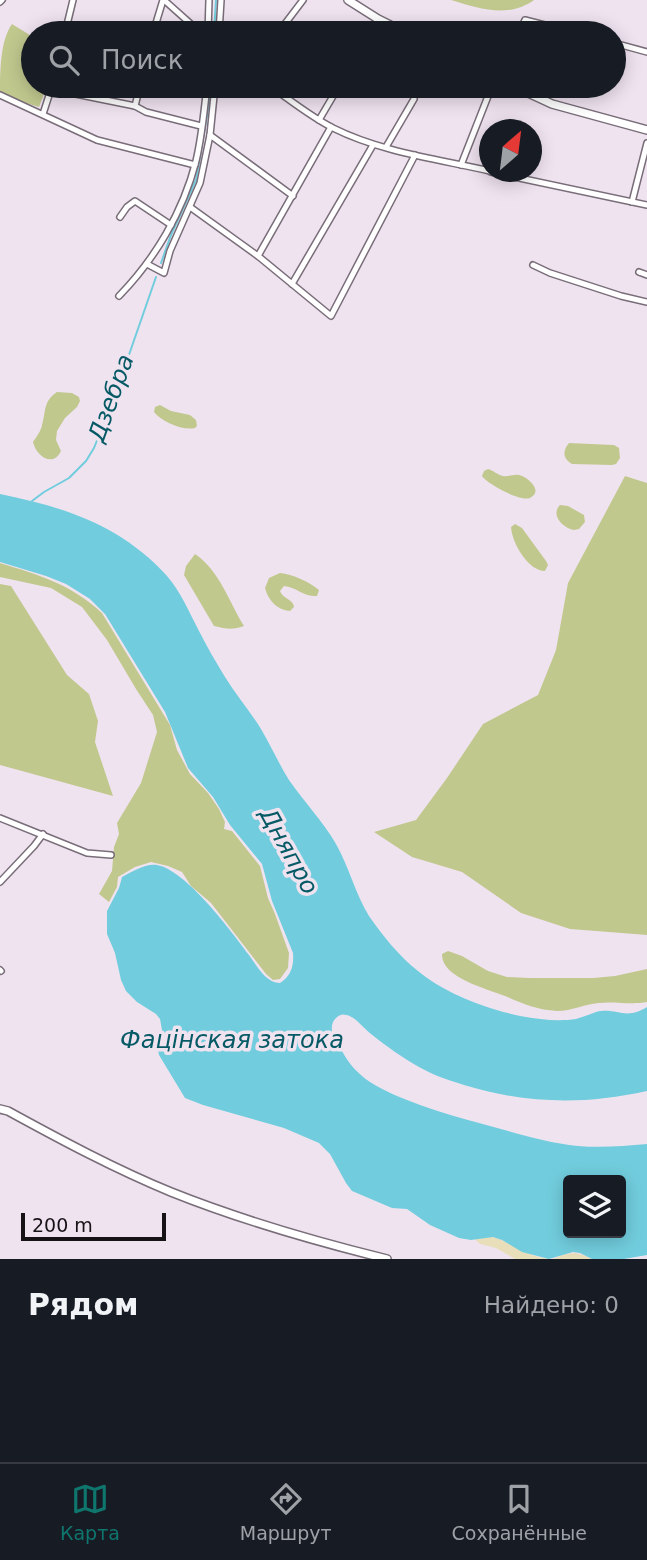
<!DOCTYPE html>
<html lang="ru">
<meta charset="utf-8">
<style>
:root{--surface:#171b24;--page:#242831;--text:#f1f3f6;--muted:#9ea1a6;--line:#363941;--accent:#0f766e}
body{margin:0;font-family:"DejaVu Sans",sans-serif;background:var(--page);color:var(--text)}
.controls{position:absolute;right:21px;bottom:21px;display:grid;overflow:hidden;border-radius:7px;box-shadow:0 4px 18px #0003}
.controls button{width:63px;height:63px;display:grid;place-items:center;padding:0;border:0;border-bottom:2px solid var(--line);background:var(--surface);color:var(--text);font:35px sans-serif}
.compass{position:absolute;left:479px;top:119px;width:63px;height:63px;border-radius:50%;background:var(--surface);box-shadow:0 4px 18px #0003;rotate:28deg}
.scale{position:absolute;left:21px;bottom:18px;width:145px;box-sizing:border-box;padding-left:7px;border:4px solid #161216;border-top:0;font-size:19px;line-height:24px;white-space:nowrap;color:#161216;-webkit-text-stroke:5px #f0e3f0;paint-order:stroke}
.list{margin:0;padding:0;list-style:none}
h2{display:flex;justify-content:space-between;align-items:center;height:91px;margin:0;padding:0 28px;font-size:30px}
h2 small{font-size:23px;font-weight:400;color:var(--muted)}
.icon{flex:none;width:38px;height:38px;fill:none;stroke:currentColor;stroke-width:2;stroke-linecap:round;stroke-linejoin:round}
.map{position:relative;flex:none;width:647px;height:1259px;overflow:hidden}
.search{position:absolute;background:var(--surface);box-shadow:0 4px 18px #0003;left:21px;right:21px;top:21px;height:77px;display:flex;align-items:center;gap:18px;box-sizing:border-box;padding:0 24px;border-radius:38px;color:var(--muted);font-size:26px}
.sheet{height:203px;background:var(--surface)}
nav{display:flex;justify-content:space-around;align-items:center;box-sizing:border-box;height:98px;border-top:2px solid var(--line);background:var(--surface);font-size:19px;color:var(--muted)}
nav a{display:grid;justify-items:center;gap:4px}
nav .on{color:var(--accent)}
.map>svg:first-child{display:block}
</style>
<div class="map">
<svg width="647" height="1259" viewBox="0 0 647 1259">
<rect width="100%" height="100%" fill="#f0e3f0"/>
<g fill="#c1c88e">
<path d="M451 0H534C508 19 478 8 451 0Z"/>
<path d="M12 24 33 37V86H47L39 107 0 95C0 72 0 41 12 24Z"/>
<path d="M57 392 72 393 79 397 80 401 77 407 65 418 57 431 56 440 61 451C53 468 36 456 33 442 37 436 41 431 42 425 46 412 43 401 57 392Z"/>
<path d="M160 405 171 411 190 415 196 420 197 426 195 428C183 431 162 422 154 412L155 407Z"/>
<path d="M569 443 614 445 619 448 620 458 616 464 612 465 572 464C563 459 562 451 569 443Z"/>
<path d="M488 469C494 471 498 475 503 476 508 477 514 474 519 475 528 477 544 491 530 498 521 502 487 484 482 476L484 471Z"/>
<path d="M625 476 647 483V935L570 929 521 913 462 872 412 857 374 832 416 820 447 778 483 724 538 695 556 650 568 583Z"/>
<path d="M560 505 568 506 584 515 585 522 579 529 574 530C563 528 550 515 560 505Z"/>
<path d="M515 524 522 528 546 561 548 565 545 571C528 571 512 543 511 527Z"/>
<path d="M195 554C220 571 229 602 244 626 233 630 226 629 214 626L184 575 186 566Z"/>
<path d="M0 563C39 575 71 584 102 613L170 725 177 750 190 774 208 793 219 809 225 822 224 829 232 831 260 866 268 898 275 914 289 953 288 968 280 979 273 980 266 974 211 903 191 886 182 872 168 866 151 862 135 867 118 877 117 887 109 902 99 894 112 871 114 847 119 834 117 823 141 783 157 732 153 715 136 689 107 640 82 607 51 588 0 577Z"/>
<path d="M280 573C293 574 309 582 319 590L317 596C304 597 296 587 284 586L280 591C283 599 293 599 294 607L290 611C277 610 268 600 265 588L269 578Z"/>
<path d="M0 584 11 586 67 675 89 694 98 721 95 742 113 796 0 765Z"/>
<path d="M448 951 462 956 488 971 507 977 530 978H593L615 976 647 969V1002C631 1005 615 1001 599 1003 584 1004 572 1011 557 1011 537 1010 523 1004 505 996 488 989 441 978 442 954Z"/>
</g>
<path fill="#e8deb9" d="M493 1237C512 1243 529 1258 550 1259 554 1259 556 1258 560 1256 573 1251 580 1253 592 1259H515L496 1248 480 1244 475 1239Z"/>
<path fill="#71cddd" fill-rule="evenodd" d="M0 494C65 507 122 526 167 576 181 592 189 612 199 631 207 647 216 662 225 677 236 695 250 711 261 729 271 746 279 764 289 780 304 802 323 821 336 844 349 867 355 893 369 916 383 936 399 956 418 971 453 1001 530 1026 576 1019 583 1017 590 1014 596 1012 617 1007 625 1021 647 1007V1091C584 1105 526 1104 464 1085 448 1080 433 1075 419 1067 403 1058 386 1046 371 1034 364 1029 355 1016 346 1015 341 1013 336 1017 333 1022 329 1032 336 1043 342 1051 349 1064 358 1074 370 1082 402 1102 453 1116 490 1126 519 1134 548 1143 578 1146 601 1148 624 1146 647 1144V1255L624 1259H592L580 1253 573 1252 549 1259 522 1252 502 1240 493 1237 471 1240 459 1238 430 1225 407 1209 392 1208 352 1191 346 1183 330 1154 319 1143 284 1128 203 1105 185 1098 159 1055 157 1045 162 1030 160 1019 156 1014 137 1002 126 991 121 980 115 953 107 934V911L119 888 122 877C131 872 146 863 157 865 186 870 232 932 249 955 257 966 266 983 280 983 291 976 294 966 293 953L272 901 262 864 230 825 213 797 188 768 165 712 105 614 90 599 66 584 46 576 0 562ZM568 1180H621V1233H568Z"/>
<g fill="none" stroke-linecap="round" stroke-linejoin="round">
<g stroke="#71cddd" stroke-width="2">
<path d="M214 33 216 0"/>
<path d="M161 263 171 235 196 180 212 86"/>
<path d="M32 501 44 492 69 478 86 461 94 448 115 395 156 277"/>
</g>
<g stroke="#786d78" stroke-width="8">
<g id="minor">
<path d="M164 0 201 33"/>
<path d="M0 2 2 0"/>
<path d="M65 33 73 0"/>
<path d="M153 33 163 0"/>
<path d="M208 33 209 0"/>
<path d="M219 33 221 0"/>
<path d="M278 33 303 0"/>
<path d="M370 33 378 19"/>
<path d="M519 33 525 20 576 33"/>
<path d="M614 43 647 52"/>
<path d="M270 86C290 100 311 117 333 128 381 152 437 159 490 171"/>
<path d="M51 89 135 106 146 112 201 126"/>
<path d="M0 95 97 140 195 165"/>
<path d="M135 106 140 86"/>
<path d="M43 114 52 86"/>
<path d="M319 120 339 86"/>
<path d="M210 135 293 196"/>
<path d="M386 147 414 99"/>
<path d="M461 165 492 86"/>
<path d="M491 172 647 205"/>
<path d="M632 202 647 143"/>
<path d="M190 207 258 256 331 316 415 155"/>
<path d="M120 217 127 207 135 201 171 225"/>
<path d="M258 256 331 127"/>
<path d="M147 264 164 273 170 251 200 183 210 135 215 86"/>
<path d="M533 265 550 273 621 296 647 302"/>
<path d="M639 272 647 275"/>
<path d="M292 284 373 145"/>
<path d="M119 296C155 259 183 212 196 161 202 136 204 111 207 86"/>
<path d="M0 818 87 853 111 855"/>
<path d="M0 882 34 846 43 834"/>
<path d="M0 970 1 971"/>
</g>
</g>
<g stroke="#786d78" stroke-width="10">
<g id="tertiary">
<path d="M348 0 378 19 406 33"/>
<path d="M513 86 552 104 647 130"/>
<path d="M0 1109 8 1111C61 1140 115 1169 171 1192 241 1220 314 1241 387 1259"/>
</g>
</g>
<use href="#minor" stroke="#fff" stroke-width="5"/>
<use href="#tertiary" stroke="#fff" stroke-width="7"/>
</g>
<g text-anchor="middle" dominant-baseline="central" stroke-width="7" stroke-linejoin="round" paint-order="stroke">
<g font-size="24" font-style="italic" fill="#065a65" stroke="#f0e3f0">
<text transform="translate(111 398) rotate(-70)">Дзебра</text>
<text transform="translate(289 851) rotate(61)">Дняпро</text>
<text x="232" y="1040">Фацінская затока</text>
</g>
</g>
</svg>
<div class="controls">
<button><svg class="icon" aria-label="layers" viewBox="0 0 24 24"><path d="M12 4l9 5-9 5-9-5zM3 14l9 5 9-5"/></svg></button>
</div>
<svg class="compass" viewBox="-18 -18 36 36"><path d="M0-13l5 13h-10z" fill="#e53935"/><path d="M0 13l5-13h-10z" fill="#9ea1a6"/></svg>
<div class="scale">200 m</div>
<div class="search"><svg class="icon" aria-label="search" viewBox="0 0 24 24"><circle cx="10" cy="10" r="6"/><path d="M15 15l6 6"/></svg>Поиск</div>
</div>
<section class="sheet">
<h2>Рядом<small>Найдено: 0</small></h2>
<ul class="list">
</ul>
</section>
<nav>
<a class="on"><svg class="icon" aria-label="map" viewBox="0 0 24 24"><path d="M3 6l6-2 6 2 6-2v14l-6 2-6-2-6 2zM9 4v14M15 6v14"/></svg>Карта</a>
<a><svg class="icon" aria-label="directions" viewBox="0 0 24 24"><path d="M12 3l9 9-9 9-9-9zM9 14v-3h6M13 9l2 2-2 2"/></svg>Маршрут</a>
<a><svg class="icon" aria-label="saved" viewBox="0 0 24 24"><path d="M7 4h10v16l-5-4-5 4z"/></svg>Сохранённые</a>
</nav>
